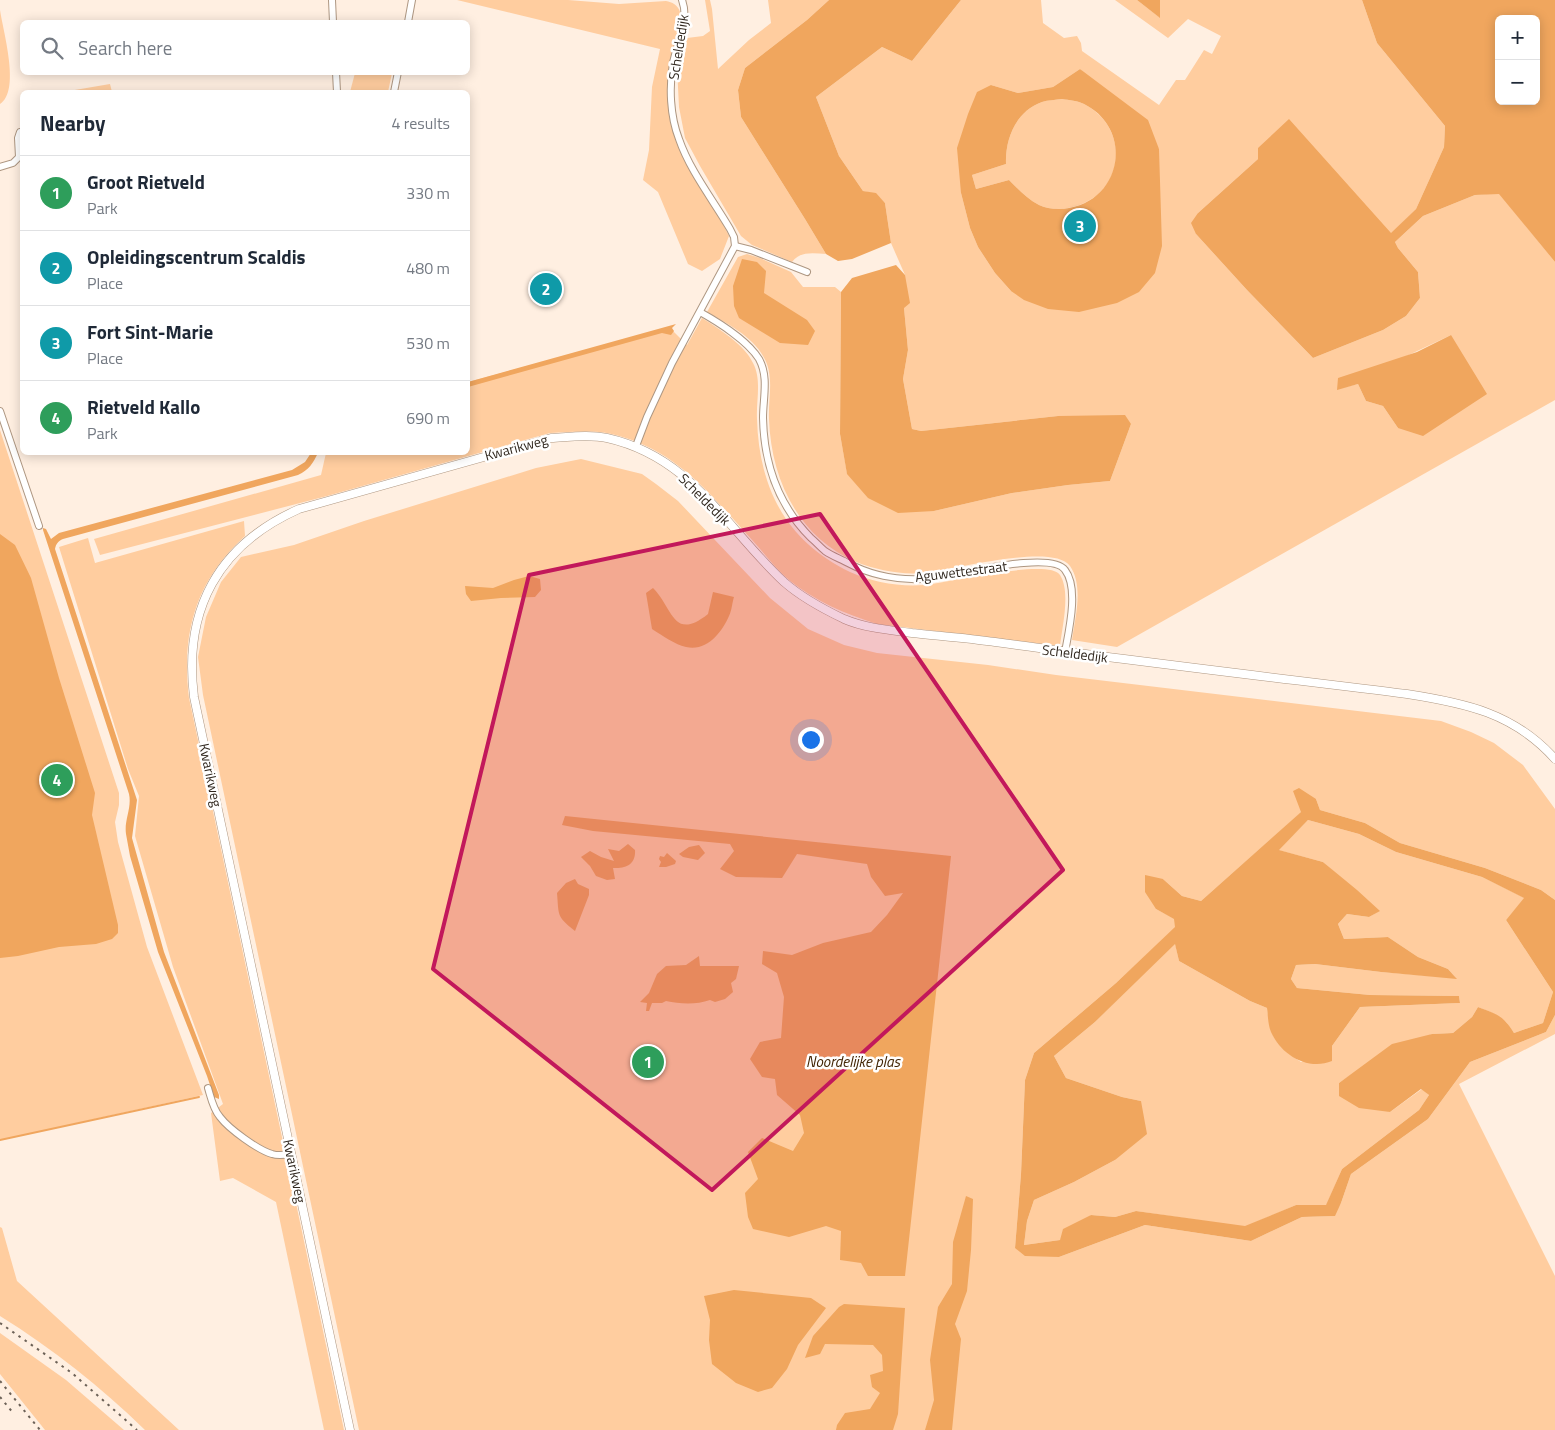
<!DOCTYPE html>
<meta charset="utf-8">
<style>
:root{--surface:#fff;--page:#f2f2f3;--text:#1f2937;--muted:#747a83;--line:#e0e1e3;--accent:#356c87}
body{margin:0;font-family:"Titillium Web",sans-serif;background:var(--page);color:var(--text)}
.controls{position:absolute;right:15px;top:15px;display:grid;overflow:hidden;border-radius:8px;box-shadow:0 2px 12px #0003}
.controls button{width:45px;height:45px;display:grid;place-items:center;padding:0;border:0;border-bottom:1px solid var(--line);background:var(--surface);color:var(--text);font:25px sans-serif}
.you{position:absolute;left:810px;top:739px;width:18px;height:18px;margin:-12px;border:4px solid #fff;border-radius:50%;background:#1a73e8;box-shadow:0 0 0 8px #1a73e833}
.badge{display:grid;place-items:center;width:32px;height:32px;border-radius:50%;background:var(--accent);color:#fff;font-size:16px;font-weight:700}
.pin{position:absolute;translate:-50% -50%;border:2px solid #fff;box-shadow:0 1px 5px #0006}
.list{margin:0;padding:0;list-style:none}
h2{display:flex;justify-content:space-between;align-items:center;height:65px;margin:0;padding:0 20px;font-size:21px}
h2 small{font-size:16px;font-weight:400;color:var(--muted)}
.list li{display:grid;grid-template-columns:32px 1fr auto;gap:15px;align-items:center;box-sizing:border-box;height:75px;padding:0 20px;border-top:1px solid var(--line)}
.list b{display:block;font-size:19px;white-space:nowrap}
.list p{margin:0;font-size:16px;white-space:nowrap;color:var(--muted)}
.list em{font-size:16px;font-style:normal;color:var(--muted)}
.icon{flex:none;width:28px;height:28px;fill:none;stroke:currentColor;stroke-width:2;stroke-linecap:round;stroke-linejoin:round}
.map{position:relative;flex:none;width:1555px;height:1430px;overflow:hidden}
.search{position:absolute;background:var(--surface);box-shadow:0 2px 12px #0003;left:20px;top:20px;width:450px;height:55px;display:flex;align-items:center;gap:12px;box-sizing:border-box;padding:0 18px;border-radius:8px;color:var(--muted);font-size:19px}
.panel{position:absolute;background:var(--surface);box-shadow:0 2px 12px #0003;left:20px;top:90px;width:450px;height:365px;border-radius:8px}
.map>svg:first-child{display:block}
</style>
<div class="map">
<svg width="1555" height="1430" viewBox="0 0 1555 1430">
<rect width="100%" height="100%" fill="#ffefe1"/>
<g fill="#ffcd9f" fill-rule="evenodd">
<path d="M457 0H568L619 4 666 1C672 2 678 5 680 12 684 26 675 40 673 54 671 74 671 95 671 115 671 145 693 171 707 195 715 208 722 222 729 236L720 259 702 271 688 264 658 192 643 180 649 150 652 87 660 49Z"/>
<path d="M705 0H710L712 9 718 69 749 40 771 23 768 0H829L807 20 745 68 738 90 741 117 805 219 826 254C813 253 800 251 792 262L752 245 741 236 700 166 685 138 679 107 677 67 683 44 687 38 703 36 710 31Z"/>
<path d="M961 0H1041L1043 23 1064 38 1077 36 1081 43 1082 51 1159 105 1176 80H1185L1204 50 1212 54 1221 36 1188 19 1168 38 1115 0H1137L1159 17 1160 0H1362L1377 43 1445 126 1444 147 1416 209 1391 234 1258 159 1198 213 1196 234 1247 290 1313 358 1383 330 1406 316 1420 298 1418 272 1398 248 1395 242 1423 216 1475 195 1499 193 1555 262V400L1117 647 1072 640C1075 618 1084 586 1070 566 1052 542 951 571 923 573 900 575 877 570 856 562 798 537 771 479 769 419 768 398 775 375 763 356 752 336 726 323 707 312L738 257 747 254 760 258 791 272 803 287H835L841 292 840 434 847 473 934 511 1012 493 1068 485 1110 481 1131 424 1058 416 921 431 912 429 903 379 908 350 904 308 905 275 891 243 885 203 876 194 863 191 839 156 816 97 882 47 912 61ZM1080 69 1159 149 1011 291 995 273 978 247 970 228 961 193 991 85 1018 93 1053 87ZM1451 335 1398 428 1383 406 1366 401 1358 384 1337 389Z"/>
<path d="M0 10C3 31 21 91 0 104Z"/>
<path d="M355 73H392L388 92H350Z"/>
<path d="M110 84 112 92H63Z"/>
<path d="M1062 99C1069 100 1078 101 1084 104 1134 130 1123 199 1068 208 1059 210 1047 209 1039 205 1027 199 1018 189 1009 180L976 189 972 175 1006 164C1005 139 1016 111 1042 102 1048 100 1056 100 1062 99Z"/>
<path d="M702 318C718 328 745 345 753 363 762 380 756 400 757 419 759 488 786 541 850 572 872 582 899 587 924 585 946 583 1049 558 1060 575 1071 592 1062 627 1060 646L877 624C845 614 815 601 789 580 776 569 765 554 753 541 709 493 675 447 607 433 588 430 569 432 550 433L327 496 100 555 94 539 321 475 326 453 468 452V382L670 328 687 345Z"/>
<path d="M0 430 119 793V805L115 822 118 842 147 947 203 1095 0 1140Z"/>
<path d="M581 459 642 474 656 484 678 501 770 598 808 629 844 645 877 653 988 665 1056 675 1441 721 1471 732 1494 743 1523 765 1555 809V900L1541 890 1485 868 1400 843 1365 823 1320 810 1316 799 1201 901 1182 896 1163 879 1156 909 1175 919 1176 927 1116 983 1034 1053 1025 1080 1021 1174 1015 1248 1059 1257 1145 1225 1251 1241 1302 1217 1334 1216 1341 1203 1351 1174 1428 1119 1470 1062 1546 1032 1555 1015V1034L1459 1084 1555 1276V1430H359L203 695 198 657 206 617 221 582 241 557 294 545 364 521 536 468Z"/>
<path d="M244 521 245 536C196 580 181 633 189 698L344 1430H324L276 1202 233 1178 220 1181 211 1113 223 1104 173 967 135 836 139 796 128 769 59 547 88 538 95 563Z"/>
<path d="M1308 820 1359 834 1396 852 1482 877 1525 898 1506 920 1553 992 1543 1023 1514 1033C1504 1016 1495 1014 1478 1007L1472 1017 1453 1033 1432 1034 1364 1066 1339 1083 1390 1112 1422 1089 1429 1095 1419 1110 1342 1169 1326 1206 1296 1205 1245 1227 1136 1211 1115 1217 1091 1215 1060 1240 1024 1245 1027 1221 1034 1200 1074 1182 1115 1160 1141 1101 1122 1097 1066 1078 1054 1056 1095 1022 1175 943 1179 961 1250 1001 1267 1008C1271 1039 1275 1045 1301 1062L1332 1046 1360 1007 1460 1003 1459 996 1370 995 1297 988 1291 979 1296 965 1315 964 1381 972 1456 978 1448 969 1418 957 1388 937 1344 939 1338 924 1347 914 1369 917 1379 911 1323 862 1278 850Z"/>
<path d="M0 1227 2 1228 17 1281 179 1430H145C101 1387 53 1349 0 1316Z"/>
<path d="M0 1333 66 1380 124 1430H45L0 1374Z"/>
</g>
<g fill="#f0a65e" fill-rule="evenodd">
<path d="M829 0H961L912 61 882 47 816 97 839 156 863 191 876 193 885 203 891 243 852 259 838 261 826 254 805 219 741 117 738 90 745 68 807 20Z"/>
<path d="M1137 0H1160V18Z"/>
<path d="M1362 0H1555V262L1499 194 1475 195 1423 216 1395 242 1398 248 1418 272 1420 298 1406 316 1383 330 1313 358 1247 290 1196 234 1191 223 1198 213 1258 159V148L1289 119 1391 233 1416 209 1444 147 1445 126 1377 43ZM1499 19H1536V101H1499Z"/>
<path d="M1080 69 1148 120 1159 149 1162 246 1155 273 1139 292 1117 303 1079 312 1048 309 1024 300 1011 291 995 273 978 247 970 228 961 193 957 148 968 114 977 92 991 85 1018 93 1053 87ZM1062 99C1069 100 1078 101 1084 104 1134 129 1122 199 1069 208 1059 210 1047 209 1039 205 1027 199 1018 189 1009 180L976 189 972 175 1006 164C1005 139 1016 111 1042 102 1048 100 1056 100 1062 99Z"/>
<path d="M742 259 757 262 766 271 764 293 807 320 815 331 808 345 780 343 739 318 734 306 733 286Z"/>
<path d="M896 265 905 275 910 303 904 308 908 350 903 379 912 429 921 431 1058 416 1125 415 1131 424 1110 481 1068 485 1012 493 934 511 898 513 868 498 847 474 840 434 841 292 852 278Z"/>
<path d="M676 324 672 328 674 331 671 335 662 333 468 387V382Z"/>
<path d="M1451 335 1487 394 1423 436 1398 428 1383 406 1366 401 1358 384 1337 390 1338 378 1417 352Z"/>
<path d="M311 453H318C313 463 309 470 298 475L63 539C58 541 56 544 55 549L137 800 132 838 164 952 219 1095V1099L214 1097 207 1076 158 952 130 856 126 834C124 820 132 808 129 794L43 530V528L46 529 51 539 59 533 292 470 305 462Z"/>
<path d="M0 534 15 545 31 578 59 678 95 793 92 815 118 925V933L112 939 96 944 59 947 18 956 0 958Z"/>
<path d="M529 576 540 579 541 590 535 597 501 598 471 601 466 594 465 586 493 588 514 580Z"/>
<path d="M653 588C673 608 673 642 708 614L713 592 734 597C732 603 732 610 729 616 722 632 707 652 686 647 674 644 663 636 652 629L646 593Z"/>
<path d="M1299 788 1316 799 1320 810 1365 823 1400 843 1485 868 1541 890 1555 900V1015L1546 1032 1470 1062 1428 1119 1351 1174 1341 1203 1335 1216 1302 1217 1251 1241 1145 1225 1059 1257 1025 1256 1015 1248 1021 1174 1025 1080 1034 1053 1116 983 1175 927 1174 919 1156 909 1145 892V875L1163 879 1182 896 1201 901 1301 812 1293 791ZM1308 820 1359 834 1396 852 1482 877 1524 898 1506 920 1553 992 1543 1023 1514 1033C1503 1015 1496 1014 1478 1007L1472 1017 1453 1033 1432 1034 1392 1044 1339 1083V1096L1359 1108 1390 1112 1421 1089 1429 1095 1419 1110 1342 1169 1326 1205H1296L1245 1226 1136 1211 1115 1217 1091 1215 1063 1229 1060 1240 1024 1245 1027 1221 1034 1200 1074 1182 1115 1160 1147 1134 1141 1101 1122 1097 1066 1078 1054 1056 1095 1022 1175 944 1179 961 1250 1001 1267 1008C1268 1016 1268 1025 1271 1032 1281 1055 1308 1071 1332 1061V1046L1360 1007 1460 1003 1459 996 1370 995 1297 988 1291 979 1296 965 1315 964 1381 972 1457 979 1448 969 1418 957 1388 937 1344 939 1338 924 1347 914 1369 917 1380 911 1357 890 1323 862 1279 850Z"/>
<path d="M565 816 951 856 905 1276H868L861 1263 840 1260 841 1231 826 1226 789 1237 753 1229 748 1217 745 1193 758 1179 748 1152 762 1138 793 1151 804 1133 800 1115 777 1095 775 1079 762 1077 750 1059 760 1042 781 1038 784 997 777 973 762 964 763 951 792 955 823 943 871 932 887 915 903 893 885 896 871 877 867 864 797 854 782 878 736 877 720 869 734 851 730 844 593 831 562 825Z"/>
<path d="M628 844 635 850C636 864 626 869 613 868L615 879 607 880 596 876 590 866 581 857 590 851 601 857 614 861 608 849 619 851Z"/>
<path d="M699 845 705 853 698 860 683 857 679 854 689 847Z"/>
<path d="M667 853 676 861 675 864 666 867H659L661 862 659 859 660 856 664 857Z"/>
<path d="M575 879 578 884 589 889V895L575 931C556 916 559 915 557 893L566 883Z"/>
<path d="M699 956 700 966H739L736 979 731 983 733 992 725 999 715 1002 710 1000C696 1005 680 1004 666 1001L662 1003H652L649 1011H646L647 1003 640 1002 649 993 657 974 666 966 686 965Z"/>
<path d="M966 1196 973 1199 971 1250 967 1291 955 1324 961 1339 952 1430H925L934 1400 930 1360 938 1307 952 1284 953 1242Z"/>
<path d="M734 1290 811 1298 826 1308 798 1345 787 1369 772 1388 758 1392 736 1383 712 1364 709 1340 710 1320 704 1296Z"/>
<path d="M844 1304 905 1308 898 1414 893 1430H836L837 1425 845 1413 870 1409 880 1393 872 1387 870 1375 883 1371 882 1355 873 1345 825 1344 820 1354 805 1358 813 1336 839 1307Z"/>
</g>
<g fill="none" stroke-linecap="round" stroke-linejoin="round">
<path stroke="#f0a65e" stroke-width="2" d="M0 1140 199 1097"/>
<g stroke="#ae9782" stroke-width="8">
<g id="minor">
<path d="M332 0 333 22"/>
<path d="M408 22 412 0"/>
<path d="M336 72 337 92"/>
<path d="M394 92 398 72"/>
<path d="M0 167 13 163 19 157 18 138 20 132"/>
<path d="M735 246 751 250 807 272"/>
<path d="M700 312C718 322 748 341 759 359 769 377 763 398 763 418 764 464 778 505 811 538 816 542 820 547 825 551 832 556 841 559 848 563 870 575 897 580 921 579 948 578 1050 549 1065 570 1079 588 1069 630 1065 652"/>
<path d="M0 411 39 526"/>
<path d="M636 446 647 417 672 363 735 246 734 237 730 229C713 200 690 171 679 139 670 116 669 87 673 63 677 42 690 22 682 0"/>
<path d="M208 1088C211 1098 213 1109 220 1117 229 1129 258 1150 272 1154 278 1156 285 1155 291 1154"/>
</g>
</g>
<g stroke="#ae9782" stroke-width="9">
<path id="tertiary" d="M350 1430 194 697C183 610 218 545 299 509L551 438C569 437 589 434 607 438 692 457 725 527 784 582 801 597 823 609 844 619 865 628 889 630 912 633 940 636 968 638 995 642 1132 661 1270 677 1407 694 1465 703 1514 713 1555 759"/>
</g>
<use href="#minor" stroke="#fff" stroke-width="6"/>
<use href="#tertiary" stroke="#fff" stroke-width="8"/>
<g stroke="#6c6157" stroke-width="2" stroke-dasharray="2.5 5" stroke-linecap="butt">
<path d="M0 1323 72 1373 137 1430"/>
<path d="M0 1381 40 1430"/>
<path d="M0 1397 14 1414"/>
</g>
</g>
<path fill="#c2185b" fill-opacity="0.2" stroke="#c2185b" stroke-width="4" stroke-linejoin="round" d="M820 514 1063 870 712 1190 433 969 529 575Z"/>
<g text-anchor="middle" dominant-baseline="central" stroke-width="5" stroke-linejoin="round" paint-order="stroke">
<g font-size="14" fill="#31281f" stroke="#fff">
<text transform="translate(678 47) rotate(-81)">Scheldedijk</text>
<text transform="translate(516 447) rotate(-15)">Kwarikweg</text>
<text transform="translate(705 499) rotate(45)">Scheldedijk</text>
<text transform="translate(961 571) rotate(-7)">Aguwettestraat</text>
<text transform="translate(1075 653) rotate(7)">Scheldedijk</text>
<text transform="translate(211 775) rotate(78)">Kwarikweg</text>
<text transform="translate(295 1171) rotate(78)">Kwarikweg</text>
</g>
<g font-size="15" font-style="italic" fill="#412404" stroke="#fff">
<text x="853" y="1061">Noordelijke plas</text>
</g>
</g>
</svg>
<div class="controls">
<button>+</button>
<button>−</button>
</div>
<div class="you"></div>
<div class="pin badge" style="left:648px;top:1062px;background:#2e9e5b">1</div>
<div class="pin badge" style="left:546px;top:289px;background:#0f9aa8">2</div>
<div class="pin badge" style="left:1080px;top:226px;background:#0f9aa8">3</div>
<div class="pin badge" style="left:57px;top:780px;background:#2e9e5b">4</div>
<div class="search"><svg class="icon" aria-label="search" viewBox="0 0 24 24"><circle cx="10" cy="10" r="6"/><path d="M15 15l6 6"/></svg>Search here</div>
<section class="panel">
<h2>Nearby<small>4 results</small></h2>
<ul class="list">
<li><span class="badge" style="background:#2e9e5b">1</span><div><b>Groot Rietveld</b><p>Park</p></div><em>330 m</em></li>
<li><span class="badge" style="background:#0f9aa8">2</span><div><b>Opleidingscentrum Scaldis</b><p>Place</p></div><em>480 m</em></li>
<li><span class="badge" style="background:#0f9aa8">3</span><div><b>Fort Sint-Marie</b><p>Place</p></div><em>530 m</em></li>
<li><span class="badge" style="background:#2e9e5b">4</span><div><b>Rietveld Kallo</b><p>Park</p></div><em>690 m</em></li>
</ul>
</section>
</div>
